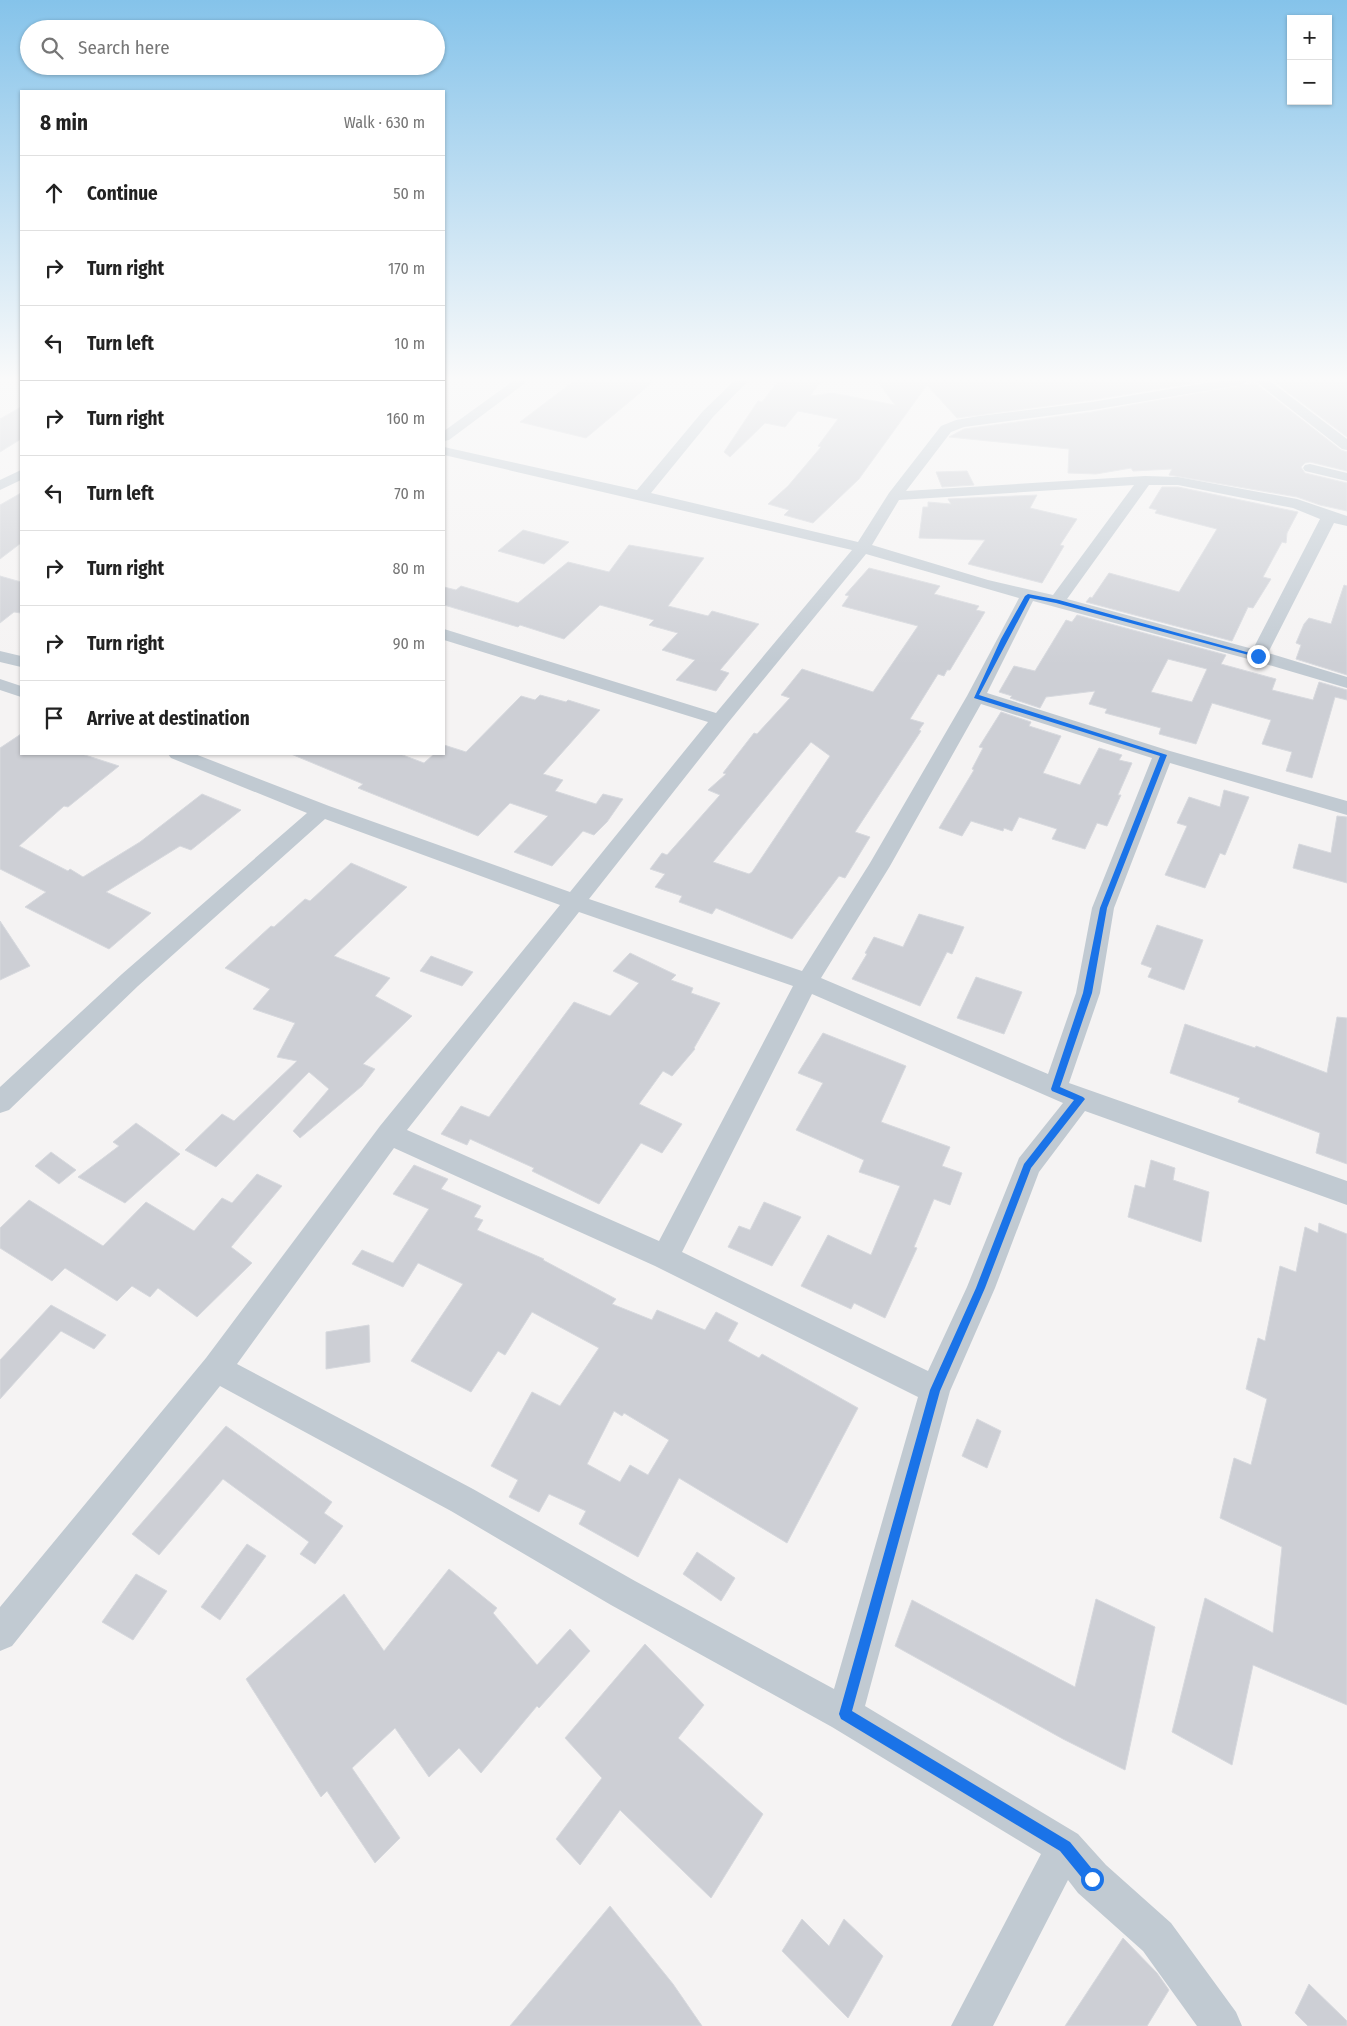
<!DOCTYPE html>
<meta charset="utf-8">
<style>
:root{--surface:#fff;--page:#f2f2f2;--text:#222;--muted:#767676;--line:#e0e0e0}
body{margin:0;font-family:"Fira Sans Condensed",sans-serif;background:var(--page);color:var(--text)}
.controls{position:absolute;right:15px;top:15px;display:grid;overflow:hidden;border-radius:0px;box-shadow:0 1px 4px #0004}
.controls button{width:45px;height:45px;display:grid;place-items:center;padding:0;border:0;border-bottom:1px solid var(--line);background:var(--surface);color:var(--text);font:25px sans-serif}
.stop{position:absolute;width:15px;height:15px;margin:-11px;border:4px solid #1a73e8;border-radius:50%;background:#fff}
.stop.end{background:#1a73e8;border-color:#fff;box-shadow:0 1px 5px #0008}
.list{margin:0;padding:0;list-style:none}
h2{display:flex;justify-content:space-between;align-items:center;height:65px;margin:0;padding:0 20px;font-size:21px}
h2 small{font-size:16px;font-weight:400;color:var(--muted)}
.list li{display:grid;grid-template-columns:32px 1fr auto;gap:15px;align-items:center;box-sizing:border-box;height:75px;padding:0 20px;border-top:1px solid var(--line)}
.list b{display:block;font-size:19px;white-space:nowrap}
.list em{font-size:16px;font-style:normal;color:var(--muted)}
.icon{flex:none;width:28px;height:28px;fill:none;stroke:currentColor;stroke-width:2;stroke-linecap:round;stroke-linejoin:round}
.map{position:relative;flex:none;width:1347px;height:2026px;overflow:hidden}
.search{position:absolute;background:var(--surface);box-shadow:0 1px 4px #0004;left:20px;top:20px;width:425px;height:55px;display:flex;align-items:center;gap:12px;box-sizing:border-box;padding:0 18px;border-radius:28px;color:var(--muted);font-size:19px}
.panel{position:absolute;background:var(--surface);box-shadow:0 1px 4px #0004;left:20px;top:90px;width:425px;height:665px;border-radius:0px}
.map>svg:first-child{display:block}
</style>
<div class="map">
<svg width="1347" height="2026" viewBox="0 0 1347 2026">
<rect width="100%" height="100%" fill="#f5f3f3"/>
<g fill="#cdcfd5" stroke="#d7d9de" fill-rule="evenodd">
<path d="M574 381H654L586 438 520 422Z"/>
<path d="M778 381H821L810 396 832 393 895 405 877 381H1207L1092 400 957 418 927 385 859 479 813 523 784 515 789 510 768 504 788 486 821 447 818 446 838 419 798 411 785 427 765 423 730 457 724 452 758 401 762 402Z"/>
<path d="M1273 381H1347V437Z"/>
<path d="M1255 383 1341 450 1347 452V471L1310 462 1305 463 1301 467 1305 473 1347 483V511L1320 505 1297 497 1169 475 1172 469 1133 471 1131 468 1096 474 1068 473 1069 449 949 437 964 429 1092 412Z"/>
<path d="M21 407V439L0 452V419Z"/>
<path d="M967 471 974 485 942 487 936 472Z"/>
<path d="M1162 487H1178L1298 512 1287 533 1286 543 1282 542 1263 577 1271 579 1253 608 1248 607 1232 641 1086 602 1090 597 1092 598 1109 573 1179 592 1217 529 1155 513 1157 510 1149 508Z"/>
<path d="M21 493V543L0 559V505Z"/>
<path d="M1037 495 1030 508 1077 519 1060 545 1064 546 1042 583 968 564 985 540 919 538 923 507H928V502L951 504 948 499Z"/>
<path d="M523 530 569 542 544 564 498 551Z"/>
<path d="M629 545 704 558 668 606 708 616 712 611 759 624 720 670 729 673 716 691 676 680 695 660 662 650 678 633 649 625 654 620 600 605 564 639 520 625 518 627 444 605V587L456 590 461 586 518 603 568 562 609 572Z"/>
<path d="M869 568 940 586 934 594 979 606 976 610 985 612 950 670H947L944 676 938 674 910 719 924 723 919 730 921 731 855 832 870 837 845 878 839 876 792 939 716 908 712 914 679 902 682 896 655 887 665 874 650 869 662 853 667 855 720 795 708 790 726 774 723 773 754 733 757 734 790 698 781 695 802 669 873 692 918 626 842 606 849 596 845 595ZM811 742 830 756 752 872 749 874 713 862Z"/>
<path d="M0 576 21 582V613L14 612 0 623Z"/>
<path d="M1344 585 1347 586V675L1296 659 1301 645 1296 643 1304 624 1309 618 1331 624Z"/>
<path d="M1077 615 1226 655 1221 664 1276 679 1272 690 1313 700 1319 682 1347 690V700L1335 697 1312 778 1286 771 1292 752 1262 744 1271 720 1212 703 1196 744 1159 734 1161 728 1105 713 1107 709 1089 704 1095 691 1046 697 1040 708 1010 698 1012 696 999 692 1014 666 1035 671 1066 620 1072 622ZM1168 659 1207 669 1192 702 1151 692Z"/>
<path d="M540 695 566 702 568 700 600 710 543 774 563 780 555 791 596 804 603 794 623 799 607 822 594 835 583 831 552 866 514 852 548 816 510 803 478 836 358 788 363 784 291 754H400L424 763 434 754H444V745L466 752 521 696 535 700Z"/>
<path d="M1001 712 1031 722 1029 726 1061 736 1043 773 1080 785 1099 748 1122 755 1119 760 1132 763 1118 795H1121L1107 826 1097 823 1085 849 1052 839 1057 829 1019 817 1012 831 1004 828 1003 831 971 821 962 836 939 828 974 770 972 769 983 748 979 747Z"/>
<path d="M21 734V754H82L119 766 68 807 64 806 19 846 68 871 70 869 83 877 140 842 202 794 241 810 191 850 180 846 106 892 151 913 109 949 25 907 46 892 0 869V748Z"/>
<path d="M1224 790 1249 797 1225 855 1220 853 1205 888 1165 875 1187 826 1177 823 1189 797 1220 807Z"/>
<path d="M1337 816 1347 817V883L1293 868 1299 844 1331 853Z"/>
<path d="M351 863 407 887 334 956 390 978 375 996 412 1016 363 1064 375 1069 362 1086 300 1138 293 1131 329 1089 309 1072 216 1167 185 1150 222 1114 234 1121 297 1061 277 1057 295 1023 253 1009 270 989 225 968 271 926 274 927 305 899 310 901Z"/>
<path d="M919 914 964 927 952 954 947 952 920 1006 852 979 867 954 865 953 874 937 903 947Z"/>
<path d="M0 921 30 966 0 980Z"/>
<path d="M1157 925 1203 940 1184 990 1148 977 1152 968 1141 964Z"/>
<path d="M630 953 676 975 671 980 693 988 691 993 720 1003 694 1048 695 1049 672 1076 663 1071 639 1104 682 1124 662 1153 641 1143 599 1204 532 1171 534 1168 470 1139 467 1145 441 1134 461 1106 489 1117 574 1002 610 1016 639 983 613 971Z"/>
<path d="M431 956 473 972 462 986 420 971Z"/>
<path d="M976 977 1022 992 1004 1034 957 1018Z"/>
<path d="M1337 1017 1347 1018V1164L1316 1153 1320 1133 1238 1102 1240 1098 1170 1073 1185 1024 1255 1048 1256 1046 1327 1073Z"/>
<path d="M823 1033 906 1066 881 1122 950 1147 942 1166 962 1173 950 1205 934 1199 914 1247 917 1248 885 1318 854 1303 851 1309 801 1286 828 1235 871 1255 900 1186 859 1172 864 1160 796 1130 823 1083 798 1073Z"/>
<path d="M136 1123 180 1154 125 1203 78 1177 119 1146 113 1142Z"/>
<path d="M51 1152 76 1170 59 1184 35 1166Z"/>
<path d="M1151 1160 1175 1168 1173 1180 1209 1192 1201 1242 1128 1217 1135 1185 1145 1188Z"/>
<path d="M414 1165 448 1179 441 1189 481 1206 474 1217 483 1220 477 1230 544 1259 543 1260 616 1299 612 1304 652 1320 657 1310 705 1330 716 1312 738 1323 728 1341 759 1358 762 1354 858 1408 787 1543 679 1478 638 1557 579 1524 586 1511 549 1494 539 1512 509 1497 518 1480 491 1466 532 1392 560 1406 599 1348 532 1312 505 1355 498 1351 471 1392 411 1361 463 1284 418 1263 403 1287 352 1264 362 1250 393 1263 429 1209 393 1194ZM614 1411 622 1416 624 1413 669 1440 648 1475 630 1465 620 1482 587 1464Z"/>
<path d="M257 1174 282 1186 231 1247 252 1263 197 1317 158 1288 150 1297 132 1286 117 1301 65 1268 52 1281 0 1248V1228L29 1200 103 1246 146 1202 194 1231 222 1198 232 1203Z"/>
<path d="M764 1202 801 1217 772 1266 728 1247 739 1226 750 1230Z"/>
<path d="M1319 1223 1347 1234V1705L1253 1665 1232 1765 1172 1732 1205 1598 1273 1633 1282 1547 1220 1518 1234 1458 1251 1465 1267 1399 1246 1389 1258 1338 1265 1341 1280 1266 1296 1272 1305 1227 1318 1233Z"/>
<path d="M51 1305 106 1335 94 1349 61 1331 0 1399V1360Z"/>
<path d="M369 1325 370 1362 326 1369V1332Z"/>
<path d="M977 1419 1001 1431 987 1468 962 1456Z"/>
<path d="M226 1426 332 1502 324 1513 343 1526 315 1564 300 1554 309 1542 223 1479 159 1555 132 1534Z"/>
<path d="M247 1544 266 1556 220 1620 201 1607Z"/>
<path d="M697 1552 735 1578 721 1601 683 1574Z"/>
<path d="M449 1569 497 1608 493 1613 537 1665 570 1629 590 1651 539 1708 537 1706 481 1773 459 1748 429 1777 395 1728 352 1768 400 1838 375 1863 327 1791 321 1797 246 1679 344 1594 384 1651Z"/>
<path d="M136 1574 167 1591 133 1640 102 1622Z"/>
<path d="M1096 1599 1155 1627 1125 1770 1063 1739 895 1646 912 1600 1075 1687Z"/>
<path d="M645 1644 704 1705 678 1738 763 1814 711 1898 620 1810 580 1865 556 1839 602 1778 565 1738Z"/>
<path d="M610 1906 673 1984 702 2026H510Z"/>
<path d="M802 1919 829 1946 844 1919 883 1956 848 2018 782 1951Z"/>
<path d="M1123 1938 1157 1973 1169 1990 1147 2026H1065Z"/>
<path d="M1309 1984 1347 2021V2026H1308L1295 2013Z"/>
</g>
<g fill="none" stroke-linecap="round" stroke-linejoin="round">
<g fill="#c1cad2" fill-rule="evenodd">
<path d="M513 381H528L449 440 444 441V431Z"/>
<path d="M734 381H748L713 417 651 493 858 542 889 493 941 426 956 420 979 416 1092 402 1218 381H1248L1241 385 1092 410 964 427 951 432 906 491 1145 476 1178 477 1297 499 1347 516V526L1334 523 1268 653 1347 677V688L1252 660 1033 601 987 693 1170 751 1347 801V815L1170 763 1114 908 1100 993 1069 1083 1347 1181V1205L1085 1111 1039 1172 995 1288 950 1391 865 1706 1078 1834 1106 1865 1171 1923 1236 2012 1242 2026H1197L1143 1951 1078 1893 1068 1880 993 2026H951L1041 1854 832 1727 611 1605 451 1511 220 1386 12 1646 0 1651V1607L206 1358 380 1126 560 905 325 819 138 986 9 1110 0 1113V1087L122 974 307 813 171 758 168 754H195L329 806 570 892 708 722 444 640V629L716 713 852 550 444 455V447L637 490 703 411ZM1134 485 1053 595 988 580 872 545 899 500ZM1149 485H1178L1293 508 1320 519 1253 649 1067 599ZM866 554 1019 598 967 696 870 863 802 971 589 899 727 724ZM981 704 1152 758 1092 908 1076 993 1048 1074 821 978 890 866ZM579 912 793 986 659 1241 407 1130ZM812 994 1063 1103 1019 1158 967 1287 928 1371 682 1252ZM394 1148 655 1266 918 1397 834 1689 635 1581 473 1489 237 1364Z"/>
<path d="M1255 381H1270L1347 439V450L1342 449Z"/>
<path d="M1310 464 1347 473V481L1305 471 1303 468 1305 465Z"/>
<path d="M21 470V480L0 490V480Z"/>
<path d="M0 651 21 656V667L0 662Z"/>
<path d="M0 679 21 686V697L0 690Z"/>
</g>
</g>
<linearGradient id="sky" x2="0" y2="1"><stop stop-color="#85c3ea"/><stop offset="0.57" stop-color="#fafafa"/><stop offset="1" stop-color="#fafafa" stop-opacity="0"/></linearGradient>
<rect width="1347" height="665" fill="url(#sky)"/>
<path fill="#1a73e8" d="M1028 594 1059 600 1261 656 1256 657 1056 603 1030 598 979 695 1167 755 1107 908 1092 993 1060 1087 1083 1097 1085 1099 1031 1168 985 1288 940 1391 852 1711 1070 1842 1097 1875 1099 1879 1097 1884 1092 1886 1087 1884 1060 1851 841 1719 839 1714 930 1390 976 1288 1024 1164 1074 1100 1052 1091 1051 1089 1083 993 1100 908 1160 756 974 698 1001 639 1025 596Z"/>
</svg>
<div class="controls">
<button>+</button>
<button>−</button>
</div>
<div class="stop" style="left:1092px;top:1879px"></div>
<div class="stop end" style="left:1258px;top:656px"></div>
<div class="search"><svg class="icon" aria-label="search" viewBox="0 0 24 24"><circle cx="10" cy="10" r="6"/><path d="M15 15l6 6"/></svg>Search here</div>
<section class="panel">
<h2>8 min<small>Walk · 630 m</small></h2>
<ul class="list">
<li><svg class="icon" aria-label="ahead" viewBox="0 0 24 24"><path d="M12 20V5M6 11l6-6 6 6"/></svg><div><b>Continue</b></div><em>50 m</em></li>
<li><svg class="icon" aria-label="right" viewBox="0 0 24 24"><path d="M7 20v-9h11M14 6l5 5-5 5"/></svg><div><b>Turn right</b></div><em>170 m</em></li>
<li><svg class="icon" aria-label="left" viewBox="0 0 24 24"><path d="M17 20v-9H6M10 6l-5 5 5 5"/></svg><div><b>Turn left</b></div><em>10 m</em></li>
<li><svg class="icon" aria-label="right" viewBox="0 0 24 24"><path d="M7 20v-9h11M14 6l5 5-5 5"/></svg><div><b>Turn right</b></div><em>160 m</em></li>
<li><svg class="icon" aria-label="left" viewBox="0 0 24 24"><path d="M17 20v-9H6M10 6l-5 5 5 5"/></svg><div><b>Turn left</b></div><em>70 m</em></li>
<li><svg class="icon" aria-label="right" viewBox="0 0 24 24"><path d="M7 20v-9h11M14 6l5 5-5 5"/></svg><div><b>Turn right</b></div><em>80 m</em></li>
<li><svg class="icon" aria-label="right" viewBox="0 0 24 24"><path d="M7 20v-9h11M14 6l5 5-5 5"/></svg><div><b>Turn right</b></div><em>90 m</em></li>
<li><svg class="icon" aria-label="arrive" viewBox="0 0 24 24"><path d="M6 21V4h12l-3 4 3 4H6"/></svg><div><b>Arrive at destination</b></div></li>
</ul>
</section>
</div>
